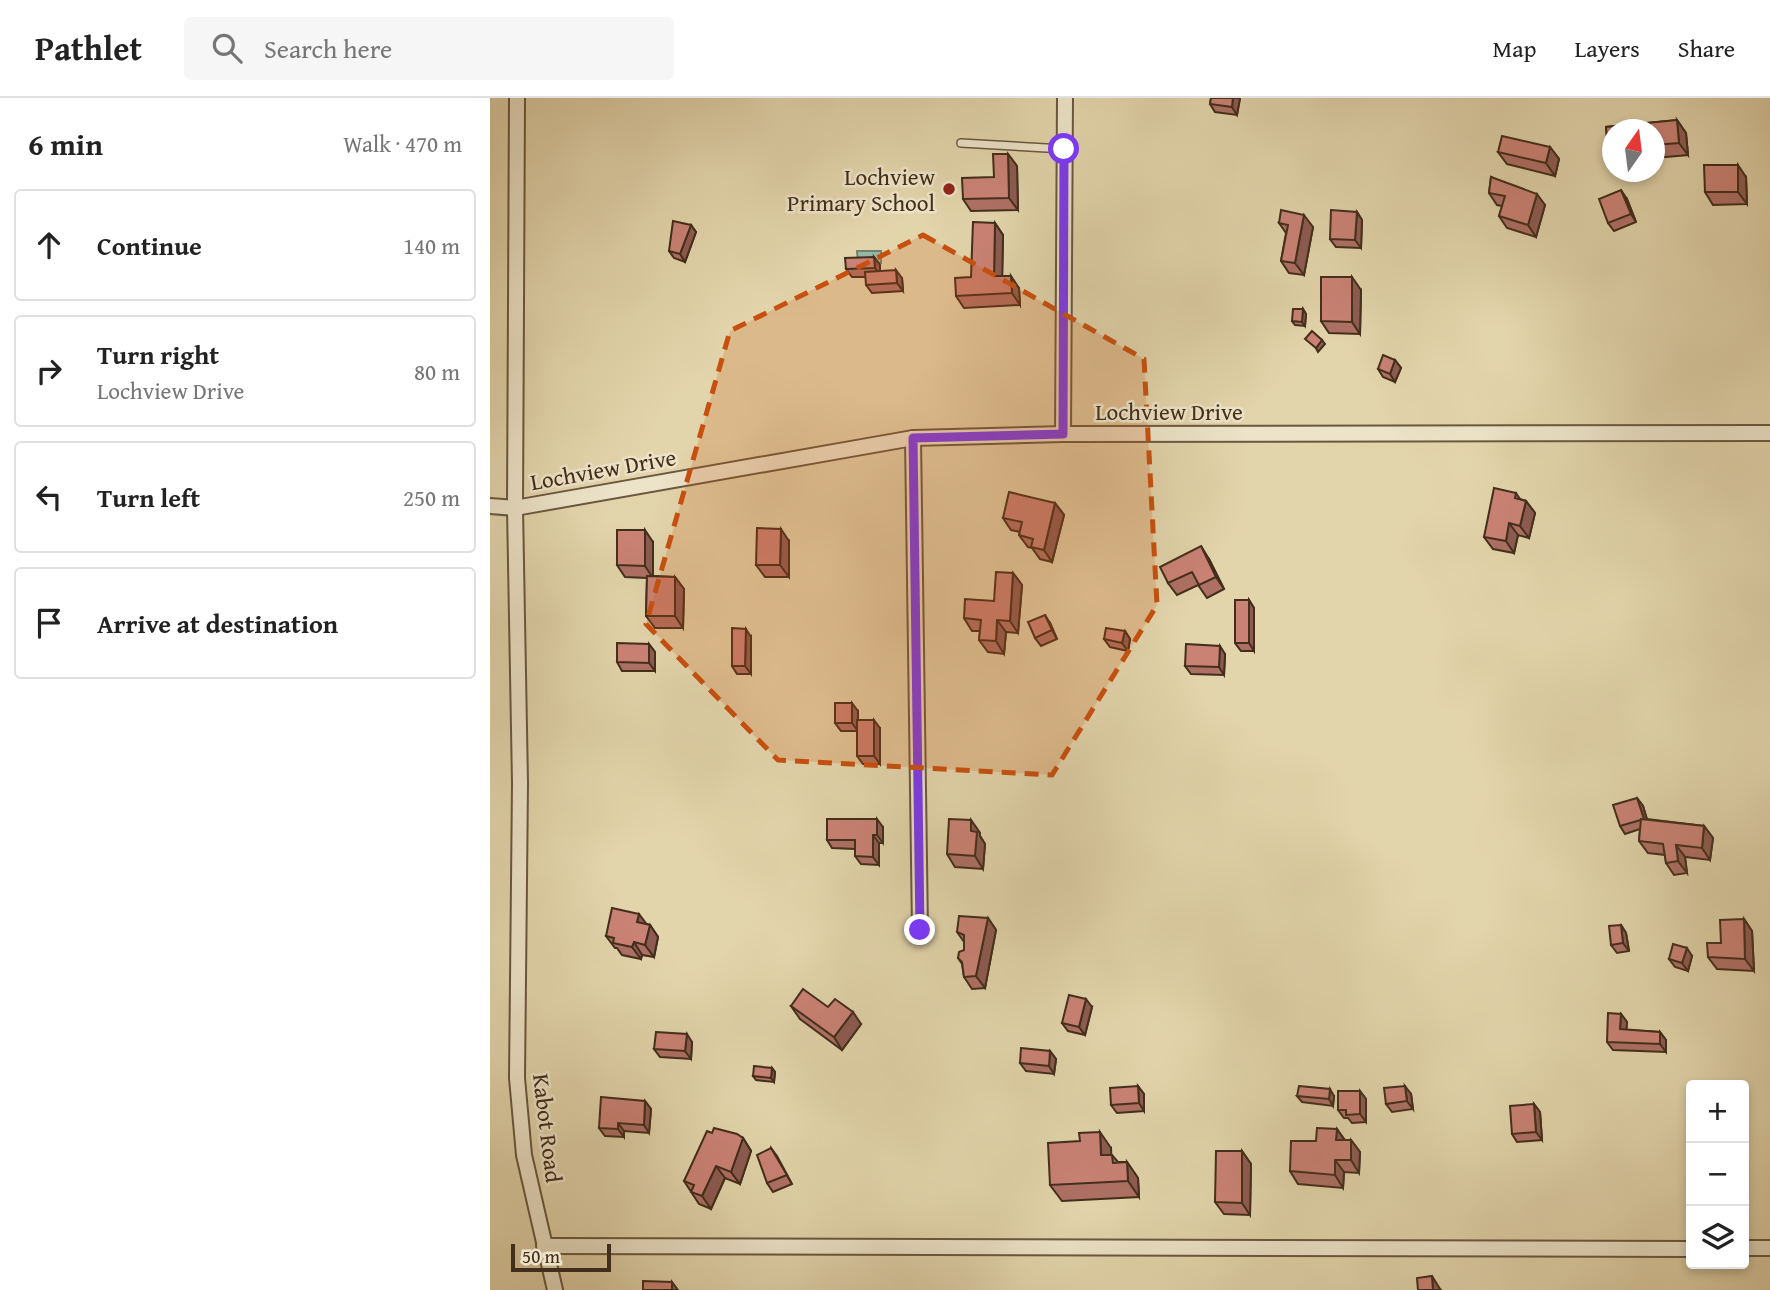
<!DOCTYPE html>
<meta charset="utf-8">
<style>
:root{--surface:#fff;--page:#f6f6f6;--text:#222;--muted:#767676;--line:#e0e0e0}
body{margin:0;font-family:"Gentium Book Plus",serif;background:var(--page);color:var(--text)}
.controls{position:absolute;right:21px;bottom:21px;display:grid;overflow:hidden;border-radius:7px;box-shadow:0 4px 10px #0003}
.controls button{width:63px;height:63px;display:grid;place-items:center;padding:0;border:0;border-bottom:2px solid var(--line);background:var(--surface);color:var(--text);font:35px sans-serif}
.compass{position:absolute;left:1112px;top:21px;width:63px;height:63px;border-radius:50%;background:var(--surface);box-shadow:0 4px 10px #0003;rotate:14deg}
.scale{position:absolute;left:21px;bottom:18px;width:100px;box-sizing:border-box;padding-left:7px;border:4px solid #422e1a;border-top:0;font-size:19px;line-height:24px;white-space:nowrap;color:#422e1a;-webkit-text-stroke:5px #ece3c8;paint-order:stroke}
.stop{position:absolute;width:21px;height:21px;margin:-16px;border:5px solid #7c3aed;border-radius:50%;background:#fff}
.stop.end{background:#7c3aed;border-color:#fff;box-shadow:0 2px 7px #0008}
.list{margin:0;padding:0;list-style:none}
h2{display:flex;justify-content:space-between;align-items:center;height:91px;margin:0;padding:0 28px;font-size:30px}
h2 small{font-size:23px;font-weight:400;color:var(--muted)}
.list li{display:grid;grid-template-columns:46px 1fr auto;gap:21px;align-items:center;box-sizing:border-box;height:112px;margin:0 14px 14px;padding:0 14px;border:2px solid var(--line);border-radius:7px}
.list b{display:block;font-size:26px;white-space:nowrap}
.list p{margin:0;font-size:23px;white-space:nowrap;color:var(--muted)}
.list em{font-size:23px;font-style:normal;color:var(--muted)}
.icon{flex:none;width:38px;height:38px;fill:none;stroke:currentColor;stroke-width:2;stroke-linecap:round;stroke-linejoin:round}
.map{position:relative;flex:none;width:1280px;height:1192px;overflow:hidden}
header{display:flex;align-items:center;gap:42px;box-sizing:border-box;height:98px;padding:0 35px;background:var(--surface);border-bottom:2px solid var(--line)}
header strong{font-size:33px}
nav{display:flex;gap:38px;margin-inline-start:auto;font-size:24px}
.search{width:490px;height:63px;background:var(--page);display:flex;align-items:center;gap:18px;box-sizing:border-box;padding:0 24px;border-radius:7px;color:var(--muted);font-size:26px}
main{display:flex}
aside{flex:1;background:var(--surface)}
.map>svg:first-child{display:block}
</style>
<header>
<strong>Pathlet</strong>
<div class="search"><svg class="icon" aria-label="search" viewBox="0 0 24 24"><circle cx="10" cy="10" r="6"/><path d="M15 15l6 6"/></svg>Search here</div>
<nav><a>Map</a><a>Layers</a><a>Share</a></nav>
</header>
<main>
<aside>
<h2>6 min<small>Walk · 470 m</small></h2>
<ul class="list">
<li><svg class="icon" aria-label="ahead" viewBox="0 0 24 24"><path d="M12 20V5M6 11l6-6 6 6"/></svg><div><b>Continue</b></div><em>140 m</em></li>
<li><svg class="icon" aria-label="right" viewBox="0 0 24 24"><path d="M7 20v-9h11M14 6l5 5-5 5"/></svg><div><b>Turn right</b><p>Lochview Drive</p></div><em>80 m</em></li>
<li><svg class="icon" aria-label="left" viewBox="0 0 24 24"><path d="M17 20v-9H6M10 6l-5 5 5 5"/></svg><div><b>Turn left</b></div><em>250 m</em></li>
<li><svg class="icon" aria-label="arrive" viewBox="0 0 24 24"><path d="M6 21V4h12l-3 4 3 4H6"/></svg><div><b>Arrive at destination</b></div></li>
</ul>
</aside>
<div class="map">
<svg width="1280" height="1192" viewBox="0 0 1280 1192">
<rect width="100%" height="100%" fill="#e2d4ab"/>
<filter id="stains"><feTurbulence type="fractalNoise" baseFrequency=".00286" numOctaves="4"/><feColorMatrix values="0 0 0 0 .2 0 0 0 0 .09 0 0 0 0 .02 0 0 0 .5 -.17"/></filter>
<radialGradient id="worn" r=".72"><stop offset=".6" stop-color="#630" stop-opacity="0"/><stop offset="1" stop-color="#630" stop-opacity=".3"/></radialGradient>
<path fill="#95b8a6" stroke="#74816e" stroke-width="2" d="M367 153H391V165H368Z"/>
<g fill="none" stroke-linecap="round" stroke-linejoin="round">
<g stroke="#6a583e" stroke-width="10">
<path id="service" d="M471 45 574 51"/>
</g>
<g stroke="#6a583e" stroke-width="18">
<g id="minor">
<path d="M27 0 25 410 30 685 27 980 34 1057 65 1192"/>
<path d="M573 336 575 0"/>
<path d="M423 340 430 832"/>
<path d="M0 408 25 410 423 340 573 336 1280 335"/>
<path d="M54 1148 1201 1151"/>
<path d="M1254 1150H1280"/>
</g>
</g>
<use href="#service" stroke="#ece3c8" stroke-width="7"/>
<use href="#minor" stroke="#ece3c8" stroke-width="14"/>
</g>
<g fill="#ae7065" stroke="#422e1a" stroke-width="2">
<path d="M721 0H750L747 17 725 14 720 6Z"/>
<path d="M1187 22 1196 35 1198 57 1165 60V32H1123V57L1118 51 1116 29Z"/>
<path d="M1060 49 1069 61 1065 78 1017 66 1008 54Z"/>
<path d="M518 56 527 68 528 112 481 113 473 101 504 79Z"/>
<path d="M1001 79 1055 107 1046 139 1017 130 1009 118 1012 108 1007 107 999 95Z"/>
<path d="M1256 79 1257 106 1223 107 1215 94Z"/>
<path d="M1137 101 1146 124 1124 133 1118 125Z"/>
<path d="M867 114 872 122 871 150 846 149 840 141Z"/>
<path d="M505 125 513 137 512 178 529 190 530 207 474 210 466 198 481 179Z"/>
<path d="M789 125 823 129 814 177 799 175 791 163 796 135Z"/>
<path d="M201 127 206 134 195 164 184 160 179 153Z"/>
<path d="M384 159 390 167V173L412 180 413 193 382 195 376 187V179H362L356 171Z"/>
<path d="M871 192 870 236 839 235 831 223Z"/>
<path d="M813 211 816 216 815 228 805 227 802 223Z"/>
<path d="M905 262 911 270 905 284 893 279 888 271Z"/>
<path d="M1026 395 1030 401 1036 403 1045 415 1039 440 1028 437 1024 455 1003 451 994 439Z"/>
<path d="M565 405 574 417 562 464 550 461 542 450 538 449 529 437 530 434 521 432 513 420Z"/>
<path d="M299 443V479H275L266 467Z"/>
<path d="M163 444V478L185 479 194 491 193 530H165L156 518 157 480 135 479 127 467Z"/>
<path d="M719 461 734 491 717 500 708 487 687 497 678 485Z"/>
<path d="M523 475 532 487 528 535 516 534 514 556 498 554 489 542 490 533H482L474 520 504 503Z"/>
<path d="M759 502 764 510V553H751L745 545Z"/>
<path d="M560 525 567 541 551 548 545 540Z"/>
<path d="M635 533 640 541 638 553 620 549 614 541Z"/>
<path d="M261 539V576H247L242 568Z"/>
<path d="M159 546 165 554V573H132L127 564Z"/>
<path d="M735 556 734 577 701 576 695 568Z"/>
<path d="M368 613V622L390 630V666H373L367 658V633H351L345 625Z"/>
<path d="M1147 700 1153 708 1157 721 1214 728 1223 740 1220 762 1195 759 1197 775 1184 777 1176 765 1175 757 1158 755 1149 743 1150 731 1135 736 1130 728Z"/>
<path d="M481 722 490 735V738L495 746 493 771 465 769 457 756Z"/>
<path d="M393 729V745H389V767L371 766 365 758V751L342 750 337 742Z"/>
<path d="M498 820 506 832 495 890 482 891 474 879 472 866 468 860 474 852V844L467 834Z"/>
<path d="M1254 821 1262 833 1264 873 1227 871 1218 859Z"/>
<path d="M156 826 160 827 168 839 164 859 152 857 151 861 132 857 127 850H125L116 838Z"/>
<path d="M1131 827 1136 835 1139 853 1127 855 1121 847Z"/>
<path d="M1202 858 1198 873 1185 869 1179 861Z"/>
<path d="M301 908 338 909 371 926 352 952 310 921Z"/>
<path d="M602 909 595 937 578 933 572 925Z"/>
<path d="M1131 916 1137 924 1136 932 1170 934 1176 942V954L1123 952 1117 944Z"/>
<path d="M202 944 201 961 170 959 164 951Z"/>
<path d="M560 953 566 961 564 976 536 973 530 965Z"/>
<path d="M282 970 285 974 284 984 266 982 263 978Z"/>
<path d="M648 988 654 996V1013L627 1015 621 1007Z"/>
<path d="M870 993 876 1001V1024L862 1025 858 1020H854L848 1012Z"/>
<path d="M921 996 923 1011 902 1014 896 1006Z"/>
<path d="M807 998H844L843 1008 812 1004Z"/>
<path d="M155 1003 161 1011 159 1035 134 1033V1039L115 1038 109 1030Z"/>
<path d="M1044 1006 1050 1014 1052 1042 1027 1044 1022 1036Z"/>
<path d="M847 1031 855 1042H861L870 1054 869 1075 854 1074 853 1090 808 1086 800 1073 826 1043Z"/>
<path d="M222 1035 253 1040 261 1053 250 1086 235 1080 221 1111 209 1106 194 1083Z"/>
<path d="M281 1050 302 1086 283 1094 277 1085Z"/>
<path d="M621 1050V1057H622L628 1064H637L648 1080 649 1099 572 1103 560 1087Z"/>
<path d="M752 1053 761 1066 760 1117 734 1116 725 1104Z"/>
</g>
<g fill="#8d5b52" stroke="#422e1a" stroke-width="2">
<path d="M743 0H750L747 17 742 9Z"/>
<path d="M1187 22 1196 35 1198 57 1189 45Z"/>
<path d="M1060 49 1069 61 1065 78 1056 65Z"/>
<path d="M518 56 527 68 528 112 519 100Z"/>
<path d="M1248 67 1256 79 1257 106 1248 94Z"/>
<path d="M1131 92 1137 101 1146 124 1141 116Z"/>
<path d="M1047 96 1055 107 1046 139 1038 127Z"/>
<path d="M867 114 872 122 871 150 865 142Z"/>
<path d="M814 117 823 129 814 177 805 165Z"/>
<path d="M505 125 513 137 512 191 504 178Z"/>
<path d="M201 127 206 134 195 164 190 156Z"/>
<path d="M384 159 390 167V178L385 170Z"/>
<path d="M406 172 412 180 413 193 407 185Z"/>
<path d="M521 178 529 190 530 207 522 195Z"/>
<path d="M862 179 871 192 870 236 862 224Z"/>
<path d="M813 211 816 216 815 228 812 224Z"/>
<path d="M832 242 835 246 828 254 826 250Z"/>
<path d="M905 262 911 270 905 284 900 276Z"/>
<path d="M1036 403 1045 415 1039 440 1030 428Z"/>
<path d="M565 405 574 417 562 464 554 452Z"/>
<path d="M1019 425 1028 437 1024 455 1016 443Z"/>
<path d="M291 431 299 443V479L290 467Z"/>
<path d="M155 432 163 444V480L155 468Z"/>
<path d="M711 448 719 461 734 491 726 479Z"/>
<path d="M523 475 532 487 528 535 520 523Z"/>
<path d="M185 479 194 491 193 530 185 518Z"/>
<path d="M759 502 764 510V553L759 545Z"/>
<path d="M555 517 560 525 567 541 562 532Z"/>
<path d="M507 522 516 534 514 556 506 543Z"/>
<path d="M256 531 261 539V576L255 568Z"/>
<path d="M635 533 640 541 638 553 632 545Z"/>
<path d="M159 546 165 554V573L159 565Z"/>
<path d="M730 548 735 556 734 577 729 569Z"/>
<path d="M362 605 368 613V633L362 625Z"/>
<path d="M384 622 390 630V666L384 658Z"/>
<path d="M1147 700 1153 708 1159 729 1154 721Z"/>
<path d="M387 721 393 729V745L387 737Z"/>
<path d="M481 722 490 735V738L495 746 493 771 485 758 481 733Z"/>
<path d="M1214 728 1223 740 1220 762 1212 750Z"/>
<path d="M383 737 389 745V767L383 759Z"/>
<path d="M1186 747 1195 759 1197 775 1188 763Z"/>
<path d="M149 816 158 828 147 824Z"/>
<path d="M498 820 506 832 495 890 486 878Z"/>
<path d="M1254 821 1262 833 1264 873 1255 861Z"/>
<path d="M160 827 168 839 164 859 155 847Z"/>
<path d="M1131 827 1136 835 1139 853 1133 845Z"/>
<path d="M144 844 152 857 151 861 142 849Z"/>
<path d="M1197 850 1202 858 1198 873 1192 865Z"/>
<path d="M596 901 602 909 595 937 589 929Z"/>
<path d="M363 914 371 926 352 952 344 939Z"/>
<path d="M1131 916 1137 924 1136 939 1130 931Z"/>
<path d="M1170 934 1176 942V954L1170 946Z"/>
<path d="M197 936 202 944 201 961 195 953Z"/>
<path d="M560 953 566 961 564 976 559 968Z"/>
<path d="M282 970 285 974 284 984 281 980Z"/>
<path d="M648 988 654 996V1013L649 1005Z"/>
<path d="M915 988 921 996 923 1011 917 1003Z"/>
<path d="M840 991 844 998 843 1008 839 1001Z"/>
<path d="M870 993 876 1001V1024L870 1016Z"/>
<path d="M155 1003 161 1011 159 1035 154 1027Z"/>
<path d="M1044 1006 1050 1014 1052 1042 1046 1034Z"/>
<path d="M128 1025 134 1033V1039L128 1031Z"/>
<path d="M847 1031 855 1043 846 1042Z"/>
<path d="M610 1034 621 1050 622 1073 611 1057Z"/>
<path d="M253 1040 261 1053 250 1086 241 1074Z"/>
<path d="M861 1042 870 1054 869 1075 861 1062Z"/>
<path d="M281 1050 287 1058 302 1086 297 1077Z"/>
<path d="M752 1053 761 1066 760 1117 752 1105Z"/>
<path d="M845 1062 854 1074 853 1090 845 1077Z"/>
<path d="M637 1064 648 1080 649 1099 638 1083Z"/>
<path d="M226 1068 235 1080 221 1111 212 1098Z"/>
<path d="M942 1178 950 1191 951 1192H943Z"/>
<path d="M182 1184 188 1192H182Z"/>
</g>
<g fill="#ca8275" stroke="#422e1a" stroke-width="2">
<path d="M721 0H743L742 9 720 6Z"/>
<path d="M1187 22 1189 45 1165 47V32H1123V51H1118L1116 29Z"/>
<path d="M1012 38 1060 49 1056 65 1008 54Z"/>
<path d="M503 56H518L519 100 473 101 472 80 504 79Z"/>
<path d="M1214 67H1248V94H1215Z"/>
<path d="M1001 79 1047 96 1038 127 1009 118 1015 98 999 95Z"/>
<path d="M1131 92 1141 116 1118 125 1109 101Z"/>
<path d="M791 112 814 117 805 165 791 163 798 127 789 125Z"/>
<path d="M841 112 867 114 865 142 840 141Z"/>
<path d="M183 123 201 127 190 156 179 153Z"/>
<path d="M483 124 505 125 504 178H521L522 195 466 198 465 180 481 179Z"/>
<path d="M384 159 385 170 356 171 355 160Z"/>
<path d="M406 172 407 185 376 187 375 174Z"/>
<path d="M831 179H862V224L831 223Z"/>
<path d="M803 211H813L812 224 802 223Z"/>
<path d="M822 233 832 242 826 250 815 241Z"/>
<path d="M893 257 905 262 900 276 888 271Z"/>
<path d="M1004 390 1026 395 1025 400 1036 403 1030 428 1019 425 1016 443 994 439Z"/>
<path d="M519 394 565 405 554 452 541 449 543 441 529 437 532 424 513 420Z"/>
<path d="M267 430 291 431 290 467H266Z"/>
<path d="M127 432H155V468L127 467Z"/>
<path d="M711 448 726 479 709 487 702 474 678 485 670 469Z"/>
<path d="M506 474 523 475 520 523 507 522 506 543 489 542 491 522 474 520 475 501 504 503Z"/>
<path d="M157 478 185 479V518H156Z"/>
<rect x="745" y="502" width="14" height="43"/>
<path d="M555 517 562 532 545 540 538 524Z"/>
<path d="M242 530 256 531 255 568H242Z"/>
<path d="M616 530 635 533 632 545 614 541Z"/>
<path d="M127 545 159 546V565L127 564Z"/>
<path d="M696 546 730 548 729 569 695 568Z"/>
<rect x="345" y="605" width="17" height="20"/>
<rect x="367" y="622" width="17" height="36"/>
<path d="M1147 700 1154 721 1130 728 1123 707Z"/>
<path d="M337 721H387V737H383V759L365 758V742H337Z"/>
<path d="M459 721 481 722V733L487 734 485 758 457 756Z"/>
<path d="M1151 721 1214 728 1212 750 1186 747 1188 763 1176 765 1173 746 1149 743Z"/>
<path d="M122 810 149 816 147 824 160 827 155 847 144 844 142 849 123 845 124 840 116 838Z"/>
<path d="M469 818 498 820 486 878 474 879 472 864 468 860 469 854 474 852V837L467 834Z"/>
<path d="M1254 821 1255 861 1218 859 1217 845H1231L1230 822Z"/>
<path d="M1131 827 1133 845 1121 847 1119 828Z"/>
<path d="M1183 846 1197 850 1192 865 1179 861Z"/>
<path d="M313 891 338 909 345 901 363 914 344 939 301 908Z"/>
<path d="M579 897 596 901 589 929 572 925Z"/>
<path d="M1118 915 1131 916 1130 931 1170 934V946L1117 944Z"/>
<path d="M166 934 197 936 195 953 164 951Z"/>
<path d="M531 950 560 953 559 968 530 965Z"/>
<path d="M264 968 282 970 281 980 263 978Z"/>
<path d="M648 988 649 1005 621 1007 620 990Z"/>
<path d="M809 988 840 991 839 1001 807 998Z"/>
<path d="M915 988 917 1003 896 1006 894 990Z"/>
<path d="M848 993H870V1016L856 1017V1012H848Z"/>
<path d="M111 999 155 1003 154 1027 128 1025V1031L109 1030Z"/>
<path d="M1044 1006 1046 1034 1022 1036 1020 1008Z"/>
<path d="M224 1030 247 1036 253 1040 241 1074 226 1068 212 1098 201 1094 204 1087 194 1083 217 1033 222 1035Z"/>
<path d="M827 1030 847 1031 846 1042H861V1062H845V1077L800 1073 801 1043H826Z"/>
<path d="M610 1034 611 1057H622L623 1065 637 1064 638 1083 560 1087 558 1045 590 1043 589 1035Z"/>
<path d="M281 1050 297 1077 277 1085 267 1057Z"/>
<path d="M726 1053H752V1105L725 1104Z"/>
<path d="M942 1178 943 1192H928L927 1180Z"/>
<path d="M153 1183 182 1184V1192H153Z"/>
</g>
<g fill="none" stroke-linecap="round" stroke-linejoin="round">
<path stroke="#7c3aed" stroke-width="9" d="M430 832 423 340 573 336 574 51"/>
</g>
<path fill="#c7500f" fill-opacity="0.2" stroke="#c7500f" stroke-width="5" stroke-dasharray="14 9" stroke-linejoin="round" d="M433 137 654 261 667 507 562 677 288 662 156 526 240 233Z"/>
<circle fill="#8f2418" stroke="#ece3c8" stroke-width="2.5" cx="459" cy="91" r="7"/>
<g text-anchor="middle" dominant-baseline="central" stroke-width="5" stroke-linejoin="round" paint-order="stroke">
<g font-size="23" fill="#422e1a" stroke="#ece3c8" text-anchor="end">
<text x="445" y="78">Lochview<tspan x="445" dy="26">Primary School</tspan></text>
</g>
<g font-size="23" fill="#422e1a" stroke="#ece3c8">
<text x="679" y="313">Lochview Drive</text>
<text transform="translate(113 371) rotate(-10)">Lochview Drive</text>
<text transform="translate(58 1030) rotate(83)">Kabot Road</text>
</g>
</g>
<rect width="100%" height="100%" filter="url(#stains)"/>
<rect width="100%" height="100%" fill="url(#worn)"/>
</svg>
<div class="controls">
<button>+</button>
<button>−</button>
<button><svg class="icon" aria-label="layers" viewBox="0 0 24 24"><path d="M12 4l9 5-9 5-9-5zM3 14l9 5 9-5"/></svg></button>
</div>
<svg class="compass" viewBox="-18 -18 36 36"><path d="M0-13l5 13h-10z" fill="#e53935"/><path d="M0 13l5-13h-10z" fill="#767676"/></svg>
<div class="scale">50 m</div>
<div class="stop" style="left:574px;top:51px"></div>
<div class="stop end" style="left:430px;top:832px"></div>
</div>
</main>
